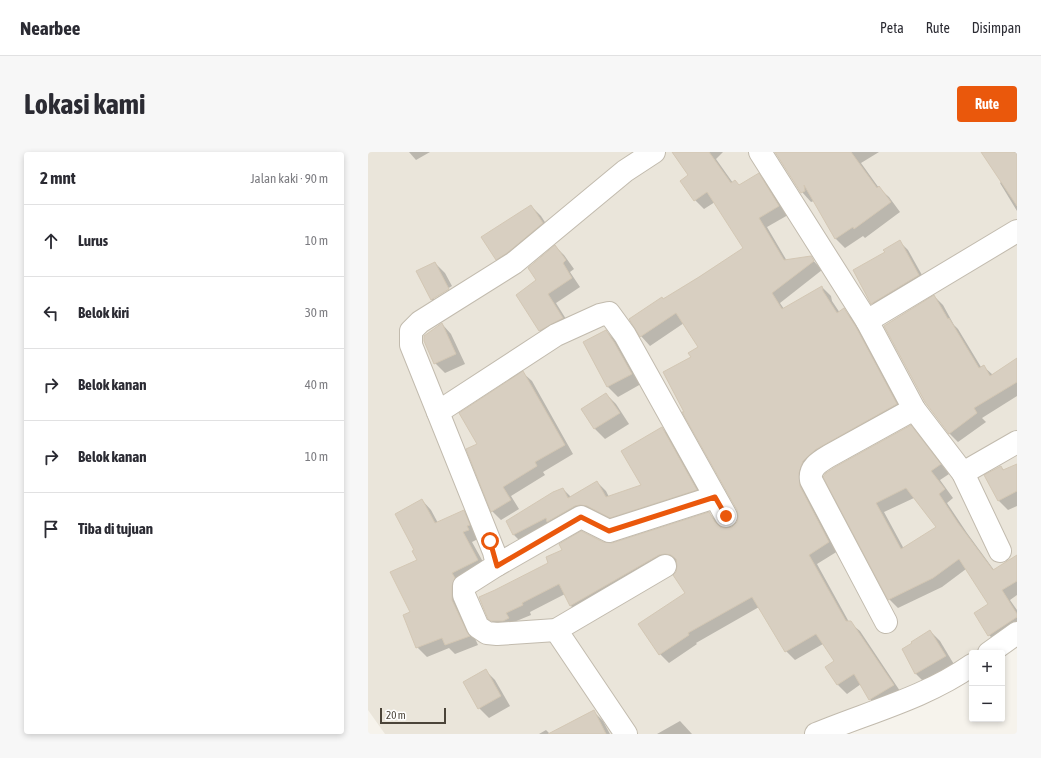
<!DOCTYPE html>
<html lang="id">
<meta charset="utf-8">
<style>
:root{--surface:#fff;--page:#f7f7f7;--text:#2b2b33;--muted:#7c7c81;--line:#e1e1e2;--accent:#ea580c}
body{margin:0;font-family:"Asap Condensed",sans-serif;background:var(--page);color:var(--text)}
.controls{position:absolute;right:12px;bottom:12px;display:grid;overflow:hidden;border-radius:4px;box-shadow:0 2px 6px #0003}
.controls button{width:36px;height:36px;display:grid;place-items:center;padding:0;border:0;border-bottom:1px solid var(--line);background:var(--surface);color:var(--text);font:20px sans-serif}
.scale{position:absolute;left:12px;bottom:10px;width:66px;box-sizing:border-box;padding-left:4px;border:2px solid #4b4439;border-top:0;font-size:11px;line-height:14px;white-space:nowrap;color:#4b4439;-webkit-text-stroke:3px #fff;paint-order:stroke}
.stop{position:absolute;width:12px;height:12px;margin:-9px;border:3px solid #ea580c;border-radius:50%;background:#fff}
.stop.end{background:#ea580c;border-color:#fff;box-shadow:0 1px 4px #0008}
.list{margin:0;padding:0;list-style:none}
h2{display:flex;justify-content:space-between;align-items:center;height:52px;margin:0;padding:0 16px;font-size:17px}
h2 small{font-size:13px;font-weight:400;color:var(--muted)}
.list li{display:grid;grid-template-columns:26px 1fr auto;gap:12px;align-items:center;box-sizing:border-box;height:72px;padding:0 16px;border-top:1px solid var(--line)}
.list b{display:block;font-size:15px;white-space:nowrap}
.list em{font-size:13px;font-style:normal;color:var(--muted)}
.icon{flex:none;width:22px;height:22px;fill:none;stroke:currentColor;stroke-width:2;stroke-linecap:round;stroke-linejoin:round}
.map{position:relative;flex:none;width:649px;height:582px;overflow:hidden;border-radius:4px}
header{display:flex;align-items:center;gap:24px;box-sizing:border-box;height:56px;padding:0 20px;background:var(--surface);border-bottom:1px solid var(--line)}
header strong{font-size:19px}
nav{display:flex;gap:22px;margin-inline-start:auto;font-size:14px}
.intro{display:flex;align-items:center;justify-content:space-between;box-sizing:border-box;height:96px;padding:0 24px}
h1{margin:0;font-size:28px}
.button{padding:10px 18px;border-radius:4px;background:var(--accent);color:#fff;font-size:14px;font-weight:700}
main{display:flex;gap:24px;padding:0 24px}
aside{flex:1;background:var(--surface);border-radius:4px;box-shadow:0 2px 6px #0003}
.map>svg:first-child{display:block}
</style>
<header>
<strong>Nearbee</strong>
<nav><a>Peta</a><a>Rute</a><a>Disimpan</a></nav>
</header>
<div class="intro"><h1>Lokasi kami</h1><a class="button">Rute</a></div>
<main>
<aside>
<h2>2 mnt<small>Jalan kaki · 90 m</small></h2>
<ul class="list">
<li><svg class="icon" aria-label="ahead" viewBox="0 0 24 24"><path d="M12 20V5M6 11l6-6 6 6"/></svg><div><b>Lurus</b></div><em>10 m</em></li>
<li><svg class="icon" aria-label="left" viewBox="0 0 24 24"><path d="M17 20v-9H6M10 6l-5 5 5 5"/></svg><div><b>Belok kiri</b></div><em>30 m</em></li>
<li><svg class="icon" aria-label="right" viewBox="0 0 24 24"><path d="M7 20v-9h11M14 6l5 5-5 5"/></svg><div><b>Belok kanan</b></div><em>40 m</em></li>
<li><svg class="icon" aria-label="right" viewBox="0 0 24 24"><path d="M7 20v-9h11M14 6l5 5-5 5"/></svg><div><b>Belok kanan</b></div><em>10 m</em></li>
<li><svg class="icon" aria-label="arrive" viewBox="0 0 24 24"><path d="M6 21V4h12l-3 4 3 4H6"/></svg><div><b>Tiba di tujuan</b></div></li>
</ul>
</aside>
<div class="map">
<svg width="649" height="582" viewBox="0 0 649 582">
<rect width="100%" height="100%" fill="#f6f3ec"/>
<path fill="#eae5da" d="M0 0H649V492L634 501H604V520L460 570 436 582H17L0 558Z"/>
<g fill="#0003" fill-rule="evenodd">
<path d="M41 0H62L48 8Z"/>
<path d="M304 0H355L348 7 365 31 371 34 391 23 400 32 420 63 399 75 419 109 442 105 454 118 412 151 416 157 454 135 463 144 464 149 472 161 476 158 485 167 497 186 538 261 443 320 470 399 449 412 481 470 492 479 534 542 511 556 502 547 493 532 479 542 470 533 458 516 467 510 455 492 427 508 418 499 391 455 328 491 329 492 301 511 292 502 318 441 309 420 310 411 307 410 300 412 212 463 203 454 197 442 162 460 163 463 146 470 130 476 121 466 235 391 244 392 341 361 350 370 354 376H364L370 371 371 364 370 358 317 260 324 205 331 195 316 171 282 194 273 184 262 167 295 148 377 96 347 50 336 57 327 48 313 29 321 24Z"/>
<path d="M411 0H511L493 11 511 36 521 45 532 60 497 86 495 84 477 96 467 86 446 49 443 50 434 40Z"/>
<path d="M614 0H649V59L632 31 634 29Z"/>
<path d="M163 54 173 64 184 81 139 117 129 107Z"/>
<path d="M531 89 540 98 559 132 513 160 504 151 518 101Z"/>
<path d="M187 94 196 103 206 117 202 120 212 135 188 151 203 175 180 187 172 179 170 128Z"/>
<path d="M67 111 77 121 84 134 66 145V148L85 136 91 147 74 158 64 148 49 120Z"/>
<path d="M566 144 575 153 586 173 590 177 613 215 615 214 625 223 649 207V244L614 266 618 270 590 290 581 281Z"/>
<path d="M74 172 83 182 97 212 77 221 67 211Z"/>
<path d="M238 179 248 189 256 201 273 232 250 245 240 235 216 191Z"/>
<path d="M155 221 164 229 205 302 175 320 177 323 143 344 151 357 133 368 124 359 110 292Z"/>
<path d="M238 242 248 252 261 272 237 287 227 277 214 257Z"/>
<path d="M542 274 551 283 581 322 572 328 585 346 579 351 599 381 626 418 649 425V443L642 448 649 458V480L630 492 621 483 622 452 598 417 574 435 530 456 521 447 457 325ZM546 346 569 375 536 397 516 360Z"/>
<path d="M294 276 303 285 337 347 252 374 229 363 155 392 146 383 139 369 195 337 203 345 229 330 238 339 241 345 275 333Z"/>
<path d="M633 315 643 325 649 338V354L640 358 630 348Z"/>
<path d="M54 348 63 358 70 371 96 359 105 369 110 387 104 390 119 417 94 458 110 493 87 502 81 496 59 505 49 495 51 408Z"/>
<path d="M562 479 572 489 587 514 557 531 547 521Z"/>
<path d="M117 518 127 528 142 554 121 566 111 556Z"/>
<path d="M225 559 235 569 242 582H182Z"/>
<path d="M312 569 324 582H289Z"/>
<path d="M178 578 182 582H171Z"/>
</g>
<g fill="#d8cfc1" stroke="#d3c7b4" fill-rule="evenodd">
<path d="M304 0H341L363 31 367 28 371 33 391 21 411 54 391 66 416 108 443 104 446 109 404 141 414 157 454 134 455 139 469 161 476 156 488 175 529 252 447 298 435 309 431 321 432 334 461 390 441 403 478 469H483L526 533 501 548 486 522 469 533 457 515 466 509 448 482 417 500 384 445 320 481 321 483 291 503 270 472 317 441 305 423 308 420 309 414 308 407 303 403 297 402 291 403 202 454 191 432 154 451 155 453 138 461 141 466 135 469H123L120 467 111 445 127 438 180 411 178 405 194 398 191 392 213 379 235 390 244 391 341 360 347 370 352 375 357 376 364 375 369 370 370 364 369 358 314 260H316L295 220 323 205 320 201 330 195 308 161 272 185 261 167 294 145 295 147 331 125 375 96 339 40 326 49 312 29 320 23Z"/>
<path d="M407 0H483L509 36 511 34 523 50 486 77 485 75 467 87 436 33 437 39 433 41Z"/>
<path d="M613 0H649V54Z"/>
<path d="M163 53 175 71 139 101 128 108 113 85Z"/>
<path d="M532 88 551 123 503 152 485 118 517 100 515 98Z"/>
<path d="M187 93 198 108 195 111 204 126 180 142 195 166 171 179 148 143 168 128 160 116Z"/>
<path d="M67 110 81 137 63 148 48 119Z"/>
<path d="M566 143 580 167 581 166 611 216 616 213 622 224 649 206V230L606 256 609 261 581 282 557 250 516 174Z"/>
<path d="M74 171 88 202 66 212 56 189V184Z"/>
<path d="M238 178 246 190 264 222 239 235 215 190Z"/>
<path d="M155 219 197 293 167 310 169 314 135 335 143 348 123 360 98 297 109 292 91 261Z"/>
<path d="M238 241 252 261 226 277 213 257Z"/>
<path d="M543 273 573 312 563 319 577 337 571 342 590 371 625 418 649 403V429L634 438 649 462V465L620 484 606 461 620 452 591 407 565 426 520 448 455 325 458 321 467 315ZM538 336 568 375 533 397 508 351Z"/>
<path d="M294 275 329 338 242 366 219 354 212 353 207 354 179 370 178 366 145 383 138 369 185 340 195 336 200 346 229 329 238 345 273 333 253 299Z"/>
<path d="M649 312V339L630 349 616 323 633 314 635 318Z"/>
<path d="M54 347 67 371 96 358 102 373 99 374 101 378 95 380 110 408 84 421 87 426 84 434V448L99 480 102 484 77 493 74 486 48 496 35 463 42 460 22 420 49 408 44 399 46 398 27 362Z"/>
<path d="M562 478 578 504 547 522 534 497 544 491 543 490Z"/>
<path d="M118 517 133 544 110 557 95 530Z"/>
<path d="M226 558 238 582H180Z"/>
</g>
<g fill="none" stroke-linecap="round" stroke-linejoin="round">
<g stroke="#c2bbae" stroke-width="24">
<g id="minor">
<path d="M286 0 257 19 146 111 52 170 43 179V193L126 400 129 413 96 434V443L110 475 119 481 129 482 188 478 297 414"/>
<path d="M392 0 499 169 546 257 595 321 632 399"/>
<path d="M499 169 649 79"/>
<path d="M70 260 188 183 232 163 241 161 257 183 358 364"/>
<path d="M595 321 649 290"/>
<path d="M129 413 213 365 241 379 347 345"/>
<path d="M518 470 443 328C441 316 451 310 461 304L546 257"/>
<path d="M188 478 258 582"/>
<path d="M621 501 649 481"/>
<path d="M448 582C501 560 557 546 604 513"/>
</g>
</g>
<use href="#minor" stroke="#fff" stroke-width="22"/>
</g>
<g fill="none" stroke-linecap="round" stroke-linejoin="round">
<path stroke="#ea580c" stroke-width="5" d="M122 389 129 414 213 365 241 379 347 345 358 364"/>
</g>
</svg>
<div class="controls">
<button>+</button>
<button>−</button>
</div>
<div class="scale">20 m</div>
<div class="stop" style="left:122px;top:389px"></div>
<div class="stop end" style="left:358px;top:364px"></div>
</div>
</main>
